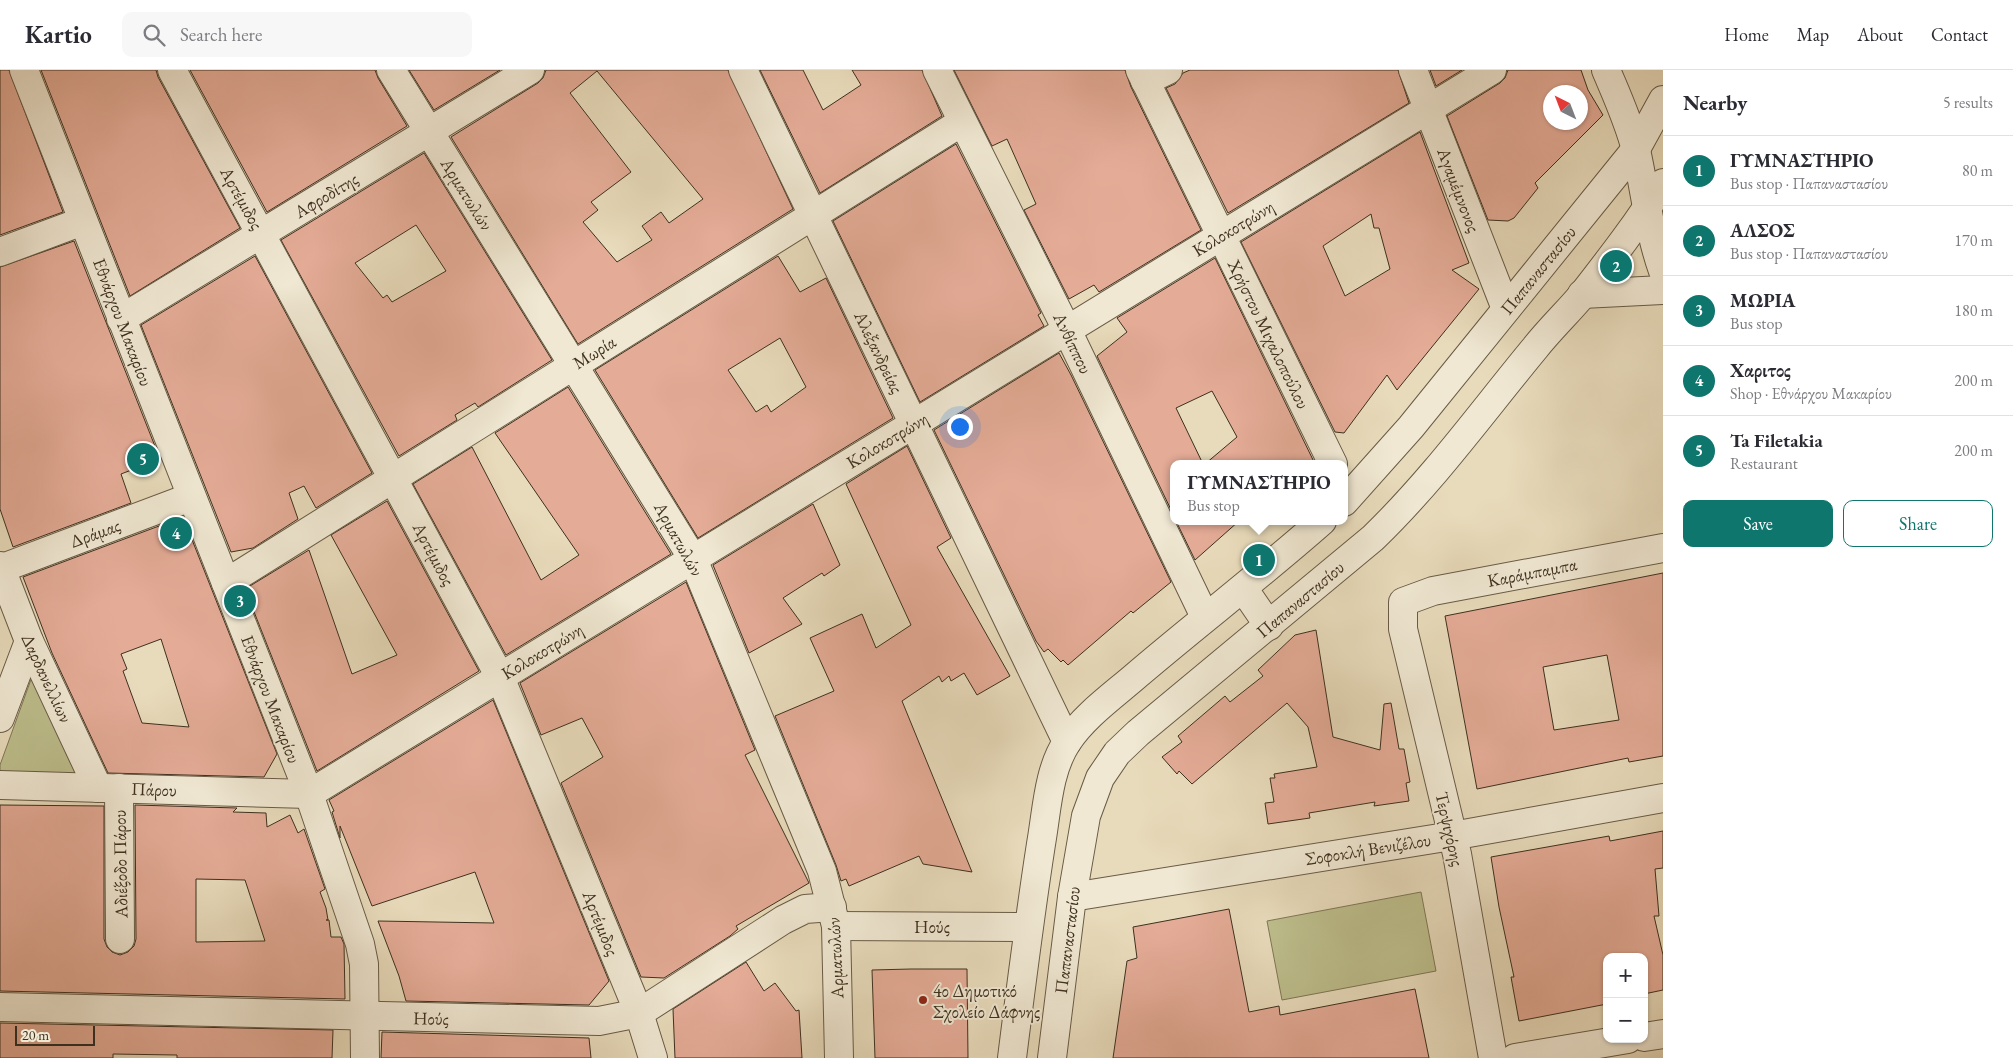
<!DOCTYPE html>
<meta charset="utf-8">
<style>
:root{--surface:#fff;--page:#f7f7f7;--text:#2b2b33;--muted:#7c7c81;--line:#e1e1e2;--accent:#0f766e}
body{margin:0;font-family:"EB Garamond",serif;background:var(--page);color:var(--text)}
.controls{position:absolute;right:15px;bottom:15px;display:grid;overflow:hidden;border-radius:10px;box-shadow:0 1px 4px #0004}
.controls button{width:45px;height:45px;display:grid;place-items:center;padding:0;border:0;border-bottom:1px solid var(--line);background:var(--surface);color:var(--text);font:25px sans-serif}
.compass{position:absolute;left:1543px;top:15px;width:45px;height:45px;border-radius:50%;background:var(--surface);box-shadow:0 1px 4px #0004;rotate:318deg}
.scale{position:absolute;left:15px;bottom:12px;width:80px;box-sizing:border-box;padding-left:5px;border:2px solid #3e301f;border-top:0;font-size:14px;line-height:18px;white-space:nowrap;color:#3e301f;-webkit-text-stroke:4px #f0e8d3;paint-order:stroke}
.you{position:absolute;left:959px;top:356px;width:18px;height:18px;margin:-12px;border:4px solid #fff;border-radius:50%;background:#1a73e8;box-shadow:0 0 0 8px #1a73e833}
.badge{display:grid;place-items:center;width:32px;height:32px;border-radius:50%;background:var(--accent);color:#fff;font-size:16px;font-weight:700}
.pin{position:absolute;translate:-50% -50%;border:2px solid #fff;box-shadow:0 1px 5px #0006}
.popup{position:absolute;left:1170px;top:390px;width:178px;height:65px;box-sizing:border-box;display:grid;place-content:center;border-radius:10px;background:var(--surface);filter:drop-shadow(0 1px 4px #0005);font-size:16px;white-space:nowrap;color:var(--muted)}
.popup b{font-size:19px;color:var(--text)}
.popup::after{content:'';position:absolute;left:50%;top:100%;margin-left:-10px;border:10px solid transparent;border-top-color:var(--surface)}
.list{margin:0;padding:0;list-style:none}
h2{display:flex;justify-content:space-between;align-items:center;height:65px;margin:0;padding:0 20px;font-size:21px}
h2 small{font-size:16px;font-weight:400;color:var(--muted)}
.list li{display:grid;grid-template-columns:32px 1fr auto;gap:15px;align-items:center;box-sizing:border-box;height:70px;padding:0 20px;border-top:1px solid var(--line)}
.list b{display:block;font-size:19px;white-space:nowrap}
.list p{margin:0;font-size:16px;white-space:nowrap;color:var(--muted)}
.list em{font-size:16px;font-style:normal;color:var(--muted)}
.actions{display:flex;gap:10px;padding:15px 20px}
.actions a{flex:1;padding:11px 0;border:1px solid var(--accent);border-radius:10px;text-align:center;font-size:18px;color:var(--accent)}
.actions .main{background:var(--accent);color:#fff}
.icon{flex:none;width:28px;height:28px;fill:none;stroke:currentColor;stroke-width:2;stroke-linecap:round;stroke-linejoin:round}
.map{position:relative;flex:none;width:1663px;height:988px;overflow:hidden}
header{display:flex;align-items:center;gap:30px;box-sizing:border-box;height:70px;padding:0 25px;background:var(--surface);border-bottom:1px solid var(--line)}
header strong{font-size:24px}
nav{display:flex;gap:28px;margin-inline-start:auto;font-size:18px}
.search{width:350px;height:45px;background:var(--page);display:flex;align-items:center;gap:12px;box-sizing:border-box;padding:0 18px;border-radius:10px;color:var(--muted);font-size:19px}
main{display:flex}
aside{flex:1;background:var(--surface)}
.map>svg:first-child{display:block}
</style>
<header>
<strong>Kartio</strong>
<div class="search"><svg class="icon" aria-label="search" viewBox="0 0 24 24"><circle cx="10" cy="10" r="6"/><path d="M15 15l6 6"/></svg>Search here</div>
<nav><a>Home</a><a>Map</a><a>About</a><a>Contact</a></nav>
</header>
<main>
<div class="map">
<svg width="1663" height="988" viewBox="0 0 1663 988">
<rect width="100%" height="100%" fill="#e8dbbb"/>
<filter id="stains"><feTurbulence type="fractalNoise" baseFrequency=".004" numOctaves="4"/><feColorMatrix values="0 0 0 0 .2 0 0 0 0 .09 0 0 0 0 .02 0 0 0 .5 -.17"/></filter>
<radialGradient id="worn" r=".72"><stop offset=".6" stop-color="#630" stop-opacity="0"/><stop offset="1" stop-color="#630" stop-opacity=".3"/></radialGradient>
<g fill="#bdbe8c" stroke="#7e7756">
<path d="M33 604 79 707 0 709V695Z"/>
<path d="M1421 822 1436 901 1282 930 1267 851Z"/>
</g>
<g fill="#e4ab96" stroke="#3e301f" fill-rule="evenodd">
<path d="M0 0H9L63 142 0 165Z"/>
<path d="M41 0H156L158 7 240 158 130 226Z"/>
<path d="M190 0H375L378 8 407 56 267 142Z"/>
<path d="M409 0H500L434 40Z"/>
<path d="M546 0H728L793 139 578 274 451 67 538 13 543 8ZM597 1 703 129 669 153 661 142 642 156 652 170 617 192 583 152 598 140 591 132 631 102 570 23Z"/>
<path d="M760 0H803L823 40 861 15 852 0H922L942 46 820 123Z"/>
<path d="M954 0H1125L1131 17 1201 160 1099 222 1094 215 1069 229 1024 140 1036 134 1007 69 992 76Z"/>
<path d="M1190 0H1398L1409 33 1228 143 1166 18 1175 14 1183 3Z"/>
<path d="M1430 0H1462L1436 16Z"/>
<path d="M1508 0H1581L1588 20 1603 45 1535 113 1538 118 1514 148 1508 151 1488 150 1447 46 1500 13 1505 8ZM1550 22H1580V52H1550Z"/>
<path d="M1420 62 1469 193 1452 200 1479 219 1397 320 1387 305 1344 363 1335 362 1241 172ZM1371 144 1374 158H1379L1390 199 1345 226 1323 176Z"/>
<path d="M956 74 1041 243 1038 245 1044 256 920 332 833 151Z"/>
<path d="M424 83 552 290 478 337 475 333 455 345 457 350 399 386 281 170ZM416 155 446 201 392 232 387 225 383 228 355 193Z"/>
<path d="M74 171 160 389 121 404 131 433 13 477 0 439V197Z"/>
<path d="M255 186 372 403 316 438 304 416 289 423 298 449 253 478 231 482 141 255Z"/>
<path d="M778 186 800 222 826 208 893 348 698 468 595 300ZM780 268 806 317 771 342 767 335 756 342 728 300Z"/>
<path d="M1215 188 1315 394H1205L1237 367 1212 321 1176 338 1203 394H1174V446L1097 286 1127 262 1117 248Z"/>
<path d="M1059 283 1071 305 1171 512 1133 543 1131 541 1068 595 1063 590 1061 592 1048 579 1044 582 1036 571 934 360Z"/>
<path d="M568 317 671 484 506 585 413 414 472 377 541 510 579 485 495 363Z"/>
<path d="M907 376 951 468 937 477 1010 606 977 625 964 603 951 611 949 606 942 612 939 606 902 631 972 802 923 794 919 786 849 816 846 809 841 811 836 795 775 646 834 621 810 568 862 544 876 578 911 555 846 414Z"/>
<path d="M387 431 479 601 317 701 245 519 309 480 352 604 397 585 331 465Z"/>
<path d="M813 434 840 495 824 506 822 503 783 528 802 554 749 583 713 495Z"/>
<path d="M183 447 277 684 264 707 108 703 52 583 23 507ZM161 569 189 657 142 653 123 601 127 599 121 584Z"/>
<path d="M1176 451H1239L1195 490Z"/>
<path d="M1663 503V686L1629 692 1628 688 1477 719 1445 546ZM1607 585 1619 650 1554 660 1543 597Z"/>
<path d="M686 512 755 680 745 685 809 813 736 856 738 859 730 866 664 908 641 907 561 713 603 687 582 648 541 665 520 613Z"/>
<path d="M1316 560 1333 667 1380 680 1384 634 1391 633 1399 679H1404L1410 712 1406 713 1409 731 1374 736 1375 732 1309 743 1310 748 1268 754 1265 733 1274 732 1270 708H1275L1274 704 1317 697 1308 657 1287 633 1192 714 1179 701 1177 704 1162 687 1182 672 1178 666 1225 626 1230 632 1263 606 1258 600 1295 565Z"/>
<path d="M493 630 609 911 589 935 406 931 399 906 378 851 494 853 475 802 372 836 340 756V768L332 742 334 741 329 730Z"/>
<path d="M0 735 104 736V869L107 877 112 882 120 885 128 882 134 876 136 869 135 735 237 738 233 742 266 743 267 757 290 745 298 763 304 759 325 819 320 822 326 838 328 850H326H329L331 867H341L344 874 345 929 0 921ZM196 809 245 810 265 871 196 872Z"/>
<path d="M1663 761V798L1655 799 1659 846H1654L1663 885V920L1644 924V887H1607V934L1519 951 1511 907H1514L1499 837 1491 787 1609 766 1610 771Z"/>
<path d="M1229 839 1249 942 1279 936 1280 945 1415 919 1429 988H1113L1127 891 1137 888 1133 857Z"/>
<path d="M746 892 764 921 775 913 796 941 799 940 802 988H675L673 939Z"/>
<path d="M911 899H967L968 988H875L872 900Z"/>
<path d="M0 953 333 960 332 988H177V985L113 984V988H0Z"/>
<path d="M382 962 589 968 591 988H381Z"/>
</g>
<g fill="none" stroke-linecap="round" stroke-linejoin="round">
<g stroke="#685b46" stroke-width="30">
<g id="minor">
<path d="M24 0 309 724 360 874 364 894 365 988"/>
<path d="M172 0 500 607 639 943 653 988"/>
<path d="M391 0 693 489 822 801 836 856 839 988"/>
<path d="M743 0 1067 672"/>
<path d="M937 0 1067 260 1205 547"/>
<path d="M1140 0 1333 394"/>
<path d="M1413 0 1506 239"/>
<path d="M1606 0C1617 26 1629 52 1636 80 1645 120 1649 162 1663 201"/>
<path d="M1145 11 1168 0"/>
<path d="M0 182 83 151"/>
<path d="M1582 224 1663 220"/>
<path d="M121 249 530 0"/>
<path d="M1344 432 1411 357 1636 79 1663 30"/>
<path d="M0 496 29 571 98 718"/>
<path d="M0 499 191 427"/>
<path d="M226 513 962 52"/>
<path d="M1243 518 1269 556"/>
<path d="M0 648 29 571"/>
<path d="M0 715 309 724 1492 0"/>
<path d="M119 718 120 869"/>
<path d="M1072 827 1452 766 1663 728"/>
<path d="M836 856 1028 857"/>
<path d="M0 937 599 951 639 943 783 850 805 839 832 837"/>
<path d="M1644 967 1663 964"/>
<path d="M1012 988C1021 916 1030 845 1041 774 1047 740 1048 701 1067 672 1085 645 1114 625 1138 604 1199 552 1262 504 1322 451"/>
<path d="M1052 988 1072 827 1086 746 1100 708 1117 683 1138 663 1373 468C1434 409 1482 342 1535 278 1550 259 1568 242 1583 224 1611 188 1639 152 1663 113"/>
<path d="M1493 988 1457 784 1403 559V532L1433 521 1663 478"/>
<path d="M1515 988 1628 969"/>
</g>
</g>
<use href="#minor" stroke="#f0e8d3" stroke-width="28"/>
</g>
<circle fill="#8f2418" stroke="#f0e8d3" stroke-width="2" cx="923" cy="930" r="5"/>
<g text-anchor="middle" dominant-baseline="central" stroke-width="4" stroke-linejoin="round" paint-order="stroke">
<g font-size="18" fill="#3e301f" stroke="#f0e8d3">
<text transform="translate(1459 120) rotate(69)">Αγαμέμνονος</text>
<text transform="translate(467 124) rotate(58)">Αρματωλών</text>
<text transform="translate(326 125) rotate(-31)">Αφροδίτης</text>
<text transform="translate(242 128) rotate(61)">Αρτέμιδος</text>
<text transform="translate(1233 158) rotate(-31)">Κολοκοτρώνη</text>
<text transform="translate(1538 200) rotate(-51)">Παπαναστασίου</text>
<text transform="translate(123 252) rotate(69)">Εθνάρχου Μακαρίου</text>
<text transform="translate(1269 264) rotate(64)">Χρήστου Μιχαλοπούλου</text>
<text transform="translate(1073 273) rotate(64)">Ανθίππου</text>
<text transform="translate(594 282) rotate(-32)">Μωρία</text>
<text transform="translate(879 282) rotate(64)">Αλεξανδρείας</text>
<text transform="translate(887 370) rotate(-31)">Κολοκοτρώνη</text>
<text transform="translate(95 463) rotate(-20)">Δράμας</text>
<text transform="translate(679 469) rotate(61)">Αρματωλών</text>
<text transform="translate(434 484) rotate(62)">Αρτέμιδος</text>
<text transform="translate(1532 502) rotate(-11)">Καράμπαμπα</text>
<text transform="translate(1300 529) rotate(-40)">Παπαναστασίου</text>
<text transform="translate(542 581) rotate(-31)">Κολοκοτρώνη</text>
<text transform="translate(47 608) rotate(65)">Δαρδανελλίων</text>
<text transform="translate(271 629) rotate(69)">Εθνάρχου Μακαρίου</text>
<text transform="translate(154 719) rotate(2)">Πάρου</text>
<text transform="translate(1450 759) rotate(77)">Τερψιχόρης</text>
<text transform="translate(1368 779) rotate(-9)">Σοφοκλή Βενιζέλου</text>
<text transform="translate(120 794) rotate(-91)">Αδιέξοδο Πάρου</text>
<text transform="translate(601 853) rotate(68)">Αρτέμιδος</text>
<text x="932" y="856">Ηούς</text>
<text transform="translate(1067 870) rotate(-83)">Παπαναστασίου</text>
<text transform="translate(835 888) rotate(-93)">Αρματωλών</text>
<text transform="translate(431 948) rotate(1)">Ηούς</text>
</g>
<g font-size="18" fill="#3e301f" stroke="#f0e8d3" text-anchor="start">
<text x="933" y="920">4ο Δημοτικό<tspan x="933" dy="21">Σχολείο Δάφνης</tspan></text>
</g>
</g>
<rect width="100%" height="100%" filter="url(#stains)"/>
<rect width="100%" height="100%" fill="url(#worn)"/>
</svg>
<div class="controls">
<button>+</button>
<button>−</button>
</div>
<svg class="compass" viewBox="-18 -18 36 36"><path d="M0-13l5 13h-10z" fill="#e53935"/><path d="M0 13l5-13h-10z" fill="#7c7c81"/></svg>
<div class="scale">20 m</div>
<div class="you"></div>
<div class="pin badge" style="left:1259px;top:490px">1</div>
<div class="popup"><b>ΓΥΜΝΑΣΤΗΡΙΟ</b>Bus stop</div>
<div class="pin badge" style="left:1616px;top:196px">2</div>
<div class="pin badge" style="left:240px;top:531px">3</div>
<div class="pin badge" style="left:176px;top:463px">4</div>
<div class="pin badge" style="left:143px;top:389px">5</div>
</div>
<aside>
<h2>Nearby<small>5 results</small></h2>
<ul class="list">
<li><span class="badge">1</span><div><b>ΓΥΜΝΑΣΤΗΡΙΟ</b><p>Bus stop · Παπαναστασίου</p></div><em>80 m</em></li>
<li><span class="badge">2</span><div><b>ΑΛΣΟΣ</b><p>Bus stop · Παπαναστασίου</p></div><em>170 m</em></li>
<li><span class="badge">3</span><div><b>ΜΩΡΙΑ</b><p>Bus stop</p></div><em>180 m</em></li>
<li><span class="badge">4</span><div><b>Χαριτος</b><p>Shop · Εθνάρχου Μακαρίου</p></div><em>200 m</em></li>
<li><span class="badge">5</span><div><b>Ta Filetakia</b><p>Restaurant</p></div><em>200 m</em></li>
</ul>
<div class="actions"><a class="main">Save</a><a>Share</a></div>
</aside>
</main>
